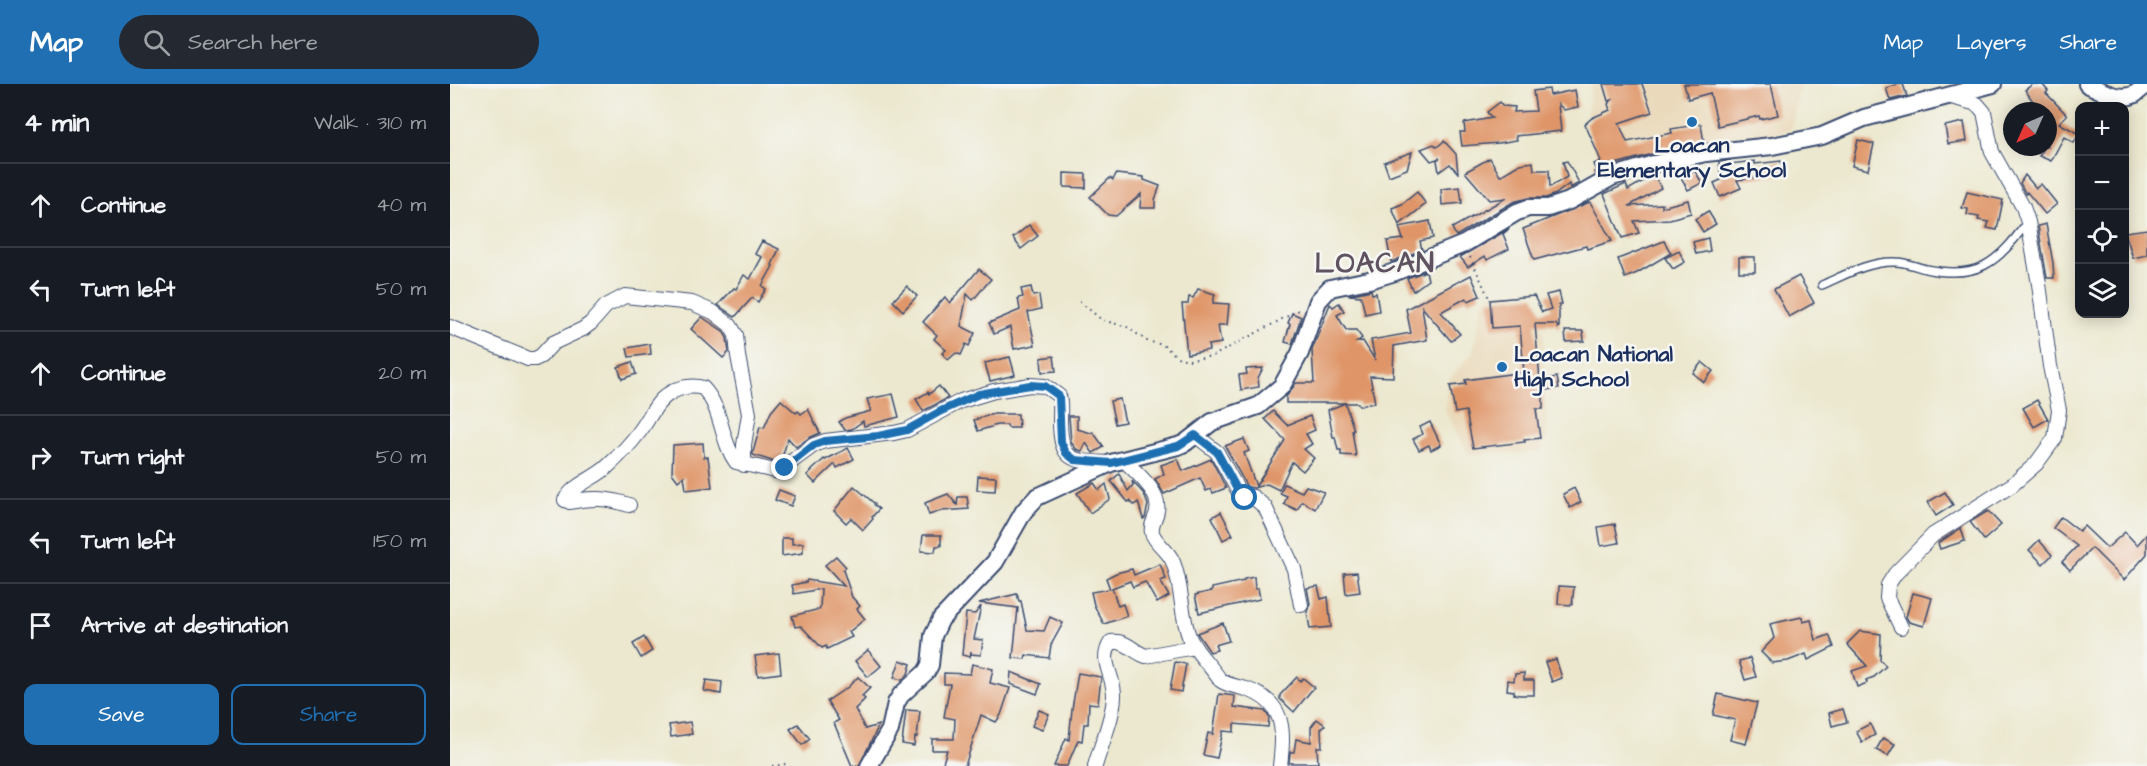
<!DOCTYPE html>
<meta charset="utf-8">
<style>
:root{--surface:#171b24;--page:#242831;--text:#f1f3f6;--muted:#9ea1a6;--line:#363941;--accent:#1f6fb2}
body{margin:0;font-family:"Architects Daughter",sans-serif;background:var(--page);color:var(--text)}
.controls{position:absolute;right:18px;top:18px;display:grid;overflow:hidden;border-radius:12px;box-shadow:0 3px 15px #0003}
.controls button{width:54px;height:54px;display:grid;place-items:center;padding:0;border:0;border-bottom:2px solid var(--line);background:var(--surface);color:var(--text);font:30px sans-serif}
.compass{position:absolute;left:1553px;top:18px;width:54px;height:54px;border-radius:50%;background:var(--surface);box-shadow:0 3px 15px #0003;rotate:225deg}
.stop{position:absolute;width:18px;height:18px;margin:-14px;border:4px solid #1f6fb2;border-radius:50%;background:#fff}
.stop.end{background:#1f6fb2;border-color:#fff;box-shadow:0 2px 6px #0008}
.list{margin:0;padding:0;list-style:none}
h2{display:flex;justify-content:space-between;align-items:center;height:78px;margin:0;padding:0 24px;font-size:26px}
h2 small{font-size:20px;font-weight:400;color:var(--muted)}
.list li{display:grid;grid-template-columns:39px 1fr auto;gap:18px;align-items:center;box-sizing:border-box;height:84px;padding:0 24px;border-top:2px solid var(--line)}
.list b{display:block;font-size:22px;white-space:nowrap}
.list em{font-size:20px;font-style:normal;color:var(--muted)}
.actions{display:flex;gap:12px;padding:18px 24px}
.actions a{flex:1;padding:14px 0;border:2px solid var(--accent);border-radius:12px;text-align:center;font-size:21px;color:var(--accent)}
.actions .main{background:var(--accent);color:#fff}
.icon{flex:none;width:33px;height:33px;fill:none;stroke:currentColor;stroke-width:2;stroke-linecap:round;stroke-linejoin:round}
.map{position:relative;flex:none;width:1697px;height:682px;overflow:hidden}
header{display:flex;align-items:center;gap:36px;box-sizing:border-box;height:84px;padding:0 30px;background:var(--accent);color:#fff}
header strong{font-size:28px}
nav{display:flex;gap:33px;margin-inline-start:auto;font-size:21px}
.search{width:420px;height:54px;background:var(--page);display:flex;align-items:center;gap:15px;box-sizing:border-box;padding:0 21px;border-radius:33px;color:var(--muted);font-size:22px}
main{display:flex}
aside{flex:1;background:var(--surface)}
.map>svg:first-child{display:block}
</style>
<header>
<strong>Map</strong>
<div class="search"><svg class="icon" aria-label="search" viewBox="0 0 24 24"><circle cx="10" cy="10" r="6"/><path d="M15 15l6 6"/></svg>Search here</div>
<nav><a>Map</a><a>Layers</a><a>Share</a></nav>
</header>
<main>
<aside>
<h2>4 min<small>Walk · 310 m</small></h2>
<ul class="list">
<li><svg class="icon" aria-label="ahead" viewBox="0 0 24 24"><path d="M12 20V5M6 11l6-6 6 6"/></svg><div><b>Continue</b></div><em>40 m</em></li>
<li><svg class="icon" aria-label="left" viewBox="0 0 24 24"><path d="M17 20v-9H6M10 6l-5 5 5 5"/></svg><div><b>Turn left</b></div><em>50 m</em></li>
<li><svg class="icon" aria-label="ahead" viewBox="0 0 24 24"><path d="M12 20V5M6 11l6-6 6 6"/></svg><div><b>Continue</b></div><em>20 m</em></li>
<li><svg class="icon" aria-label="right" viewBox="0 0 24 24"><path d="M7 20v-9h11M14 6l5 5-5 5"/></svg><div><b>Turn right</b></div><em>50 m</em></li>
<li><svg class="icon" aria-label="left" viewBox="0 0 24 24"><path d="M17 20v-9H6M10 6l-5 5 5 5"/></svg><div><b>Turn left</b></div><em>150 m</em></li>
<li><svg class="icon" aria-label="arrive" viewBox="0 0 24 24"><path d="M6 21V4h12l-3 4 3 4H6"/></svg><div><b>Arrive at destination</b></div></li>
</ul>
<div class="actions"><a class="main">Save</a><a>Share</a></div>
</aside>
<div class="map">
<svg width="1697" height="682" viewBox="0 0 1697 682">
<rect width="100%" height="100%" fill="#f6f6f2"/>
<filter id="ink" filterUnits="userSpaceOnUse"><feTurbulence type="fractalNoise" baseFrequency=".0167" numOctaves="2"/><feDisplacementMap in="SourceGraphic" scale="12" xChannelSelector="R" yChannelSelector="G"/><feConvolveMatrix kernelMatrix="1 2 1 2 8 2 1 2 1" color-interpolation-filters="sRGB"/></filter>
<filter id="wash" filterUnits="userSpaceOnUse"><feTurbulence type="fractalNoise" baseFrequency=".008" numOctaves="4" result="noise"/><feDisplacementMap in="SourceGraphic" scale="24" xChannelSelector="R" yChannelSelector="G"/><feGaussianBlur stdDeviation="1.35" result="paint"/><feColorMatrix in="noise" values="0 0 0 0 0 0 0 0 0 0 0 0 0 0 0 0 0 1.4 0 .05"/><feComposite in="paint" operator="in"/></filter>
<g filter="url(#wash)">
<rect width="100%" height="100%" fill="#ece8cf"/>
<g fill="#ead9ba">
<path d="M1142 0H1350L1341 47 1175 80 1163 60 1152 58 1137 29Z"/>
<path d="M1044 209 1084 211 1093 249 1097 353 1090 368 1019 370 995 327 998 297 1023 268 1033 219Z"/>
</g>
<g id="blocks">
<g fill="#df9567">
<path d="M1153 0H1192L1202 28 1169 39 1177 58 1222 49 1221 45 1251 40 1254 59 1202 70 1162 81 1146 90 1145 88 1147 87 1144 80 1151 77 1135 40 1142 34 1160 26 1158 20 1162 16 1158 17Z"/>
<path d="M1234 0H1321L1328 31 1310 35 1309 32 1268 42 1260 9 1238 15Z"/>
<path d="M1449 0H1453L1457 12 1440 16 1436 4Z"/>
<path d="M1583 0H1592L1598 7 1596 9 1617 31 1609 39 1629 50 1624 59 1614 53 1601 77 1589 72 1595 63H1598V27H1574L1585 20 1575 6Z"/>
<path d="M1099 5 1100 11 1125 6 1128 23 1114 26 1108 20 1111 47 1066 52 1067 56 1049 59 1012 62 1010 48H1015L1014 39 1042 34 1037 28 1050 18 1053 22 1065 23 1064 28 1086 27 1083 7Z"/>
<path d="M1514 38 1517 57 1498 60 1495 42Z"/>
<path d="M1408 56 1424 60 1418 86 1402 82Z"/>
<path d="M994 57 1006 70 1008 89 1000 80 989 88 987 76 990 74 981 77 971 65 984 60 987 63Z"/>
<path d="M962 68 957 85 939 92 934 78Z"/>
<path d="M1040 74 1050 92 1070 80 1083 78 1084 86H1099L1100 103 1117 93 1113 78 1117 77 1129 99 1120 104 1119 100 1106 110 1096 114H1078L1063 118 1006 152 1002 144 1056 114 1039 116 1015 88Z"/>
<path d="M1280 77V80L1305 77V80L1331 77 1333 90 1287 96 1291 104 1270 113 1264 99 1271 96 1269 78Z"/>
<path d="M1245 87 1252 99 1238 106 1231 93Z"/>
<path d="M614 89 636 90V104L614 103Z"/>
<path d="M666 90 694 93V96L710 102 705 116V124H690L691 110 666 132 658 131 640 113 660 94 663 96Z"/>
<path d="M1204 91 1211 104 1179 122 1212 120V123L1238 116 1241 129 1220 135 1184 137 1189 149 1172 154 1154 110 1176 100 1178 106Z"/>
<path d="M1575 91 1586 104 1591 100 1607 120 1595 130 1577 108 1576 110 1570 99Z"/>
<path d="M1010 103 1012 119 992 121 991 105Z"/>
<path d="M967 108 976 120 949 141 942 124 952 120Z"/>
<path d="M1517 108 1553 116 1547 146 1537 144 1539 138 1528 136 1529 133 1517 131 1518 125 1512 124Z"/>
<path d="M1140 118 1162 157 1137 165 1136 162 1084 176 1073 145Z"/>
<path d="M1258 127 1266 140 1253 148 1245 135Z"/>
<path d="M980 137 983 154 970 157 972 166 941 178 937 157 953 155 949 143Z"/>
<path d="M1596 140 1603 179 1604 194H1597L1588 142Z"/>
<path d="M579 141 588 152 571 165 563 154Z"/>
<path d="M1059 145 1053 150 1059 165 1037 176 1035 172 1018 183 1010 173Z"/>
<path d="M1697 145V171L1683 174 1675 148Z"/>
<path d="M1258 154 1260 167 1246 170 1243 158Z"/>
<path d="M312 157 329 165 322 181 323 182 312 202 316 205 308 218 302 214 285 233 268 221 284 204 286 205 294 191 300 195 312 173 305 170Z"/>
<path d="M1214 157 1221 169 1187 189 1175 194 1168 175Z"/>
<path d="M1229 167 1235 178 1223 185 1215 174Z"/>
<rect x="1289" y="173" width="16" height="15"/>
<path d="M529 185 541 195 523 216 517 210 511 242 525 249 519 262 516 260 511 271 506 269 498 276 492 269 496 266 484 255 487 251 473 238 495 213 500 219Z"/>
<path d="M976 187 978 196 963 207 957 194Z"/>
<path d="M1021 191 1030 212 1018 217 1016 214 991 228 1010 250 1001 257 972 223 977 256 944 262 943 293 920 292 925 319 909 322 908 319H836V313L846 299H864L862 266 880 220 883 223 889 219 894 227 887 231 896 246H906L912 254 907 258 913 257 925 276 921 256 961 249 956 225Z"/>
<path d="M1349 192 1364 219 1339 233 1324 205Z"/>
<path d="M457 202 467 212 453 227 443 217Z"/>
<path d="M581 203 583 212 589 211 591 225 578 228 585 261 564 265 560 243 544 250 539 239 570 226 568 214 573 213 571 205Z"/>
<path d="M748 205 765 210 763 219 779 220 777 241H768L771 259 758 261 759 266 737 270 732 220H738L739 213 743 214Z"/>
<path d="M921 206 922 210 926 209 929 227 915 230 911 212 899 211Z"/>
<path d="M1109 208 1112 220H1109V243L1108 244 1106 240H1085L1090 296 1107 293 1109 304 1096 306 1093 301V325H1086L1090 354 1074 356 1075 358 1023 364 1016 327 1005 329 1000 302 1016 300 1015 296 1074 288 1070 242 1042 244 1040 216 1084 212 1092 228 1101 225 1096 211Z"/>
<path d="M842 229 851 233 842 260 835 258 840 240 838 239Z"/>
<path d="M252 233 273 247 277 254 279 268 273 274 241 245Z"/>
<path d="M1115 247H1133L1134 257 1116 258Z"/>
<path d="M200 260 201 270 179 273 177 264Z"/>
<path d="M604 272 606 287 592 288 591 274Z"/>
<path d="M560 273 565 291 540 297 535 279Z"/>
<path d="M182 278 186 290 172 295 168 283Z"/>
<path d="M1252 278 1263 287 1254 298 1243 289Z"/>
<path d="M813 284 808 294 809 303 791 306 789 291 797 290 796 285Z"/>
<path d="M489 302 498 314 473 327 466 315 478 308 479 310Z"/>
<path d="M443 310 449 333 414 342 413 337 402 345 395 346 389 338 395 334 421 327 417 315Z"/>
<path d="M670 315 675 338 665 340 660 317Z"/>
<path d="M331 316 346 329 348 327 351 330 358 325 370 349 359 354 346 363 338 354 332 374 325 378 303 371V368L310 343 314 344 321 328Z"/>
<path d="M1587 316 1598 335 1584 343 1573 324Z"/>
<path d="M895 319 904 346H902L906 372 891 371V366H888L885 353H883L878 326Z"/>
<path d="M823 327 837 341 860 332 865 346 856 350 862 360 854 365 864 374 853 387 842 378 829 406 817 400 804 404 797 403 775 362 794 355 799 367 794 369 806 402 835 356 815 335Z"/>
<path d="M543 330H568L569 344H558L557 341H547L528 347 524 336Z"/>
<path d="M619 332H627V345L641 349 643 348 654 363 643 369 636 359 632 367 626 365 621 358Z"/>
<path d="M980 338 991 361 981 366 979 361 969 366 963 355 973 350 970 343Z"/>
<path d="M253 359 254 373H258L262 403 236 406 234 392 228 397 222 389 223 361Z"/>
<path d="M398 364 404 375 387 384 385 380 365 399 357 391 374 375 375 376Z"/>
<path d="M728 375 733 387 761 375 776 404 763 409 761 405 756 407 750 394 714 410 705 395 714 390 711 381Z"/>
<path d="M669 390 678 407 683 401 682 397 694 410 698 421 695 434 693 435 688 418 684 421 680 417 678 418 661 397Z"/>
<path d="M528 392 546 393 545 407 527 406Z"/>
<path d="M644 399 649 406 656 400 660 415 640 429 627 409Z"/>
<path d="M834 400 852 408 856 402 874 408 865 425 852 417 847 426 834 420 837 412 830 409Z"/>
<path d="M404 402 425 420 424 421 429 425 422 433 423 435 413 446 401 434 396 439 384 427Z"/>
<path d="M1124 404 1131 418 1120 424 1113 410Z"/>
<path d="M329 406 345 412 341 422 325 416Z"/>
<path d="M1495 408 1503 421 1486 432 1478 418Z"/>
<path d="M498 410 507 421 508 413H517L519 425 491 427 479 431 475 419Z"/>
<path d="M1538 427 1551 441 1534 456 1520 438Z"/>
<path d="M771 428 783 451 773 456 762 433Z"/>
<path d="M1611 433 1629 447 1634 442 1657 464 1675 448 1687 461 1697 450V470L1674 496 1642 464 1620 486 1612 478 1627 462 1603 444Z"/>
<path d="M1165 440 1169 459 1151 462 1148 443Z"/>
<path d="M1511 444 1515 457 1490 465 1488 459Z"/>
<path d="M473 451H491V462H486L485 468 471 467Z"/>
<path d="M332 454H342V460L353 459V469L332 472Z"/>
<path d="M1589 456 1602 471 1593 480 1579 466Z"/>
<path d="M386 472 396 483 393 486 402 513 410 522 407 525 415 535 399 548 402 553 377 565 376 562 372 564 351 542 345 543 342 532 370 525 371 505 344 510 342 501 356 498 357 496 394 502 375 481Z"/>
<path d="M710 480 716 495 710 497 719 512 707 519 695 498 683 503 680 497 662 504 668 522 673 520 677 532 654 540 644 521 641 508 660 505 656 494 666 489 682 485 684 491Z"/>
<path d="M907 488 910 508 896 510 894 489Z"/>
<path d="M804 493 805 505 808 504 810 515 749 529 745 511 762 507V504L794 497V495Z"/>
<path d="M868 502 871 515 878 513 881 543 860 545 857 528 860 520 857 504Z"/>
<path d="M1109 502 1124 503 1122 521 1108 520Z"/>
<path d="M1463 509 1482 514 1474 542 1459 538 1456 533Z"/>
<path d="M567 510 569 517H571L577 546 594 547 600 533 613 539 601 561 599 574 576 571 575 575 563 574 568 524 529 519Z"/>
<path d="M531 522 524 555 533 556 531 571 521 570V567L520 573 512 571 516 529 525 530Z"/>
<path d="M1352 533 1353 538 1361 536 1366 556 1379 551 1384 563 1358 576 1356 570 1338 577 1322 579 1311 568 1324 554 1320 540Z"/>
<path d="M773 539 779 557 765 561 767 566 760 568 747 549Z"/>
<path d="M1410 547 1431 550 1430 576 1436 582 1424 593 1416 596 1417 599 1407 603 1402 587 1417 582 1397 560Z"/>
<path d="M194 553 202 567 191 574 183 560Z"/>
<path d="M418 566 431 582 418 593 405 577Z"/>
<path d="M329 569 331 589 308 592 305 572Z"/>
<path d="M1300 574 1306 593 1295 596 1289 577Z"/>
<path d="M1106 575 1112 594 1102 598 1095 578Z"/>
<path d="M450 576 461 580 458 590 452 596 444 594Z"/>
<path d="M725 578 736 580 731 608 720 606Z"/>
<path d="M522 580 543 585 540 599 560 604 551 631 546 638 531 631 515 682H492L497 666H482V655H504L505 635 494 633 500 600H494V589L520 590Z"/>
<path d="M561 588 591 600 587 610 560 600Z"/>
<path d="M628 589 651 593 648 620 639 619 638 640H634L632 657 628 656 617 682H604L616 654 619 656 622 625Z"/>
<path d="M1074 589V596H1084V611H1070L1064 610V607L1057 606 1058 596 1064 597 1065 590Z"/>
<path d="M408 593 420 604 412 612 415 615 405 625 415 645 429 641 409 682H402L384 639 389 636 377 617 398 603Z"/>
<path d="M847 593 850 597 853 594 864 603 844 628 830 615V611Z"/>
<path d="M256 596 272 598 271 610 254 607Z"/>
<path d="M769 610 785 612 784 623 815 627 819 633 818 643 784 640V648L773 647 767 674 753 671 758 649 763 650Z"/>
<path d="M1268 610 1307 619 1296 660 1280 656 1285 636 1263 631Z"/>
<path d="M1393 625 1397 638 1382 642 1379 629Z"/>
<path d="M456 626 470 627 467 653H465L464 662 452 660Z"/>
<path d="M589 626 599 630 592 646 582 642Z"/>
<path d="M867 635 875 641 871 645 872 663H867L868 679H839L840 668H844L846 655 861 658V643Z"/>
<path d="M240 638 242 650 221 653 219 641Z"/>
<path d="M348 640 360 655 352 661 340 645Z"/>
<path d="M1420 640 1425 651 1412 658 1406 647Z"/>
<path d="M1433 654 1445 660 1438 672 1426 666Z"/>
</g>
</g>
</g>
<g filter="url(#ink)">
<use href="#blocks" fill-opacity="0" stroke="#3a4b6f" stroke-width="1.5"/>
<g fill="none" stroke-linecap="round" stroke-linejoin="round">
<g stroke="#3a4b6f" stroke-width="10">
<path id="service" d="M1372 201C1395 191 1419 177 1445 178 1457 178 1466 183 1476 185 1528 196 1547 179 1576 140"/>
</g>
<g stroke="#3a4b6f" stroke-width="16">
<g id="minor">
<path d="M0 243 78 275H85L91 272 103 259 133 245 141 239 156 222 175 212 242 219 263 228 280 241 286 251 288 272 299 330 294 361V381"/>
<path d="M745 351 767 368 791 412 803 413 815 423 844 485 851 521"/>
<path d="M673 375C685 388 711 407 707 427 706 435 700 439 702 449 706 460 719 467 723 478 733 503 730 531 740 555 747 570 761 582 770 596 778 602 787 602 796 605 836 618 834 647 830 682"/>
<path d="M179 421C158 414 141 413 120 418L115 416C125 399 145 395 158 382 169 372 181 359 190 347 200 334 206 316 222 308 231 303 243 301 253 304 273 325 270 356 286 378L325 387 330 386 364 361 375 357 444 349 457 346 511 317 544 307 580 301 595 302 609 312C611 320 610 328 610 336 610 379 623 377 661 379"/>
<path d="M1451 543 1437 514 1438 501 1445 490 1483 451 1562 401 1586 380 1605 354 1609 326 1600 282 1589 200 1578 138 1573 123 1542 68 1534 28 1527 20 1498 12"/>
<path d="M645 682C651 661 663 634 664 613 665 591 648 578 661 558 677 556 683 568 696 572L744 563"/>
</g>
</g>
<g stroke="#3a4b6f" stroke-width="20">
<g id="tertiary">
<path d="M1637 0C1652 7 1669 18 1685 10 1689 7 1693 3 1697 1"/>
<path d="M419 682 440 646 446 619 451 611 476 588 480 581 483 552 491 535 545 478 574 427 587 413 661 379 728 362 735 359 762 338 808 322 832 302 850 269 868 217 880 204 919 196 945 188 1014 160 1067 128 1078 124H1098L1119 117 1162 93 1204 80 1256 69 1322 62 1372 52 1414 34 1543 0"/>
</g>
</g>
<g stroke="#3a4b6f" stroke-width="2" stroke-dasharray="1.5 4.5" stroke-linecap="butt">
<path d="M1020 173 1039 214"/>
<path d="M630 218 652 236 677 243 697 257 713 261 729 274 740 276 763 272 849 226"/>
<path d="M322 682 336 680 339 682"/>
</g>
<use href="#service" stroke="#fff" stroke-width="7"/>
<use href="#minor" stroke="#fff" stroke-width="14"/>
<use href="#tertiary" stroke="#fff" stroke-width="16"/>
</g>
</g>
<g fill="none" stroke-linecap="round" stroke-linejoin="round" filter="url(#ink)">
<path stroke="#1f6fb2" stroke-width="8" d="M335 384 364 361 375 357 428 352 457 346 491 327 529 310 580 301 595 302 609 312 611 358 616 369 625 376 661 379 728 362 745 351 767 368 790 411 795 414"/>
</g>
<g fill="#1f6fb2" stroke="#f6f6f2" stroke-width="2">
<circle cx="1242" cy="38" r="6"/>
<circle cx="1052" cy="283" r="6"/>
</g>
<g text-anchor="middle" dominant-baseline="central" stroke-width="5" stroke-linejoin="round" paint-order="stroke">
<g font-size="22" font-weight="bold" fill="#1b2f5e" stroke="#f6f6f2">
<text x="1242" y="61">Loacan<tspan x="1242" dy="25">Elementary School</tspan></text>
<text x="1064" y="270" text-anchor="start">Loacan National<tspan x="1064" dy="25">High School</tspan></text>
</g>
<g font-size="28" font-weight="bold" letter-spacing="1.5" fill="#605361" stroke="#f6f6f2">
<text x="925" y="179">LOACAN</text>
</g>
</g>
</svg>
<div class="controls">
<button>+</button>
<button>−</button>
<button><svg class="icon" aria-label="locate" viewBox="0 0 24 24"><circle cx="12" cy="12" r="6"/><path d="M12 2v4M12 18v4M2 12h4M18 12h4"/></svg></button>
<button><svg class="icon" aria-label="layers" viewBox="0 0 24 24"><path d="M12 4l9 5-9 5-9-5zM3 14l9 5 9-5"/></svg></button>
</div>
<svg class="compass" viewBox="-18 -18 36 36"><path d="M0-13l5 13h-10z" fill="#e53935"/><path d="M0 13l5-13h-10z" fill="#9ea1a6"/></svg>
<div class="stop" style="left:795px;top:414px"></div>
<div class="stop end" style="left:335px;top:384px"></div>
</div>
</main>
